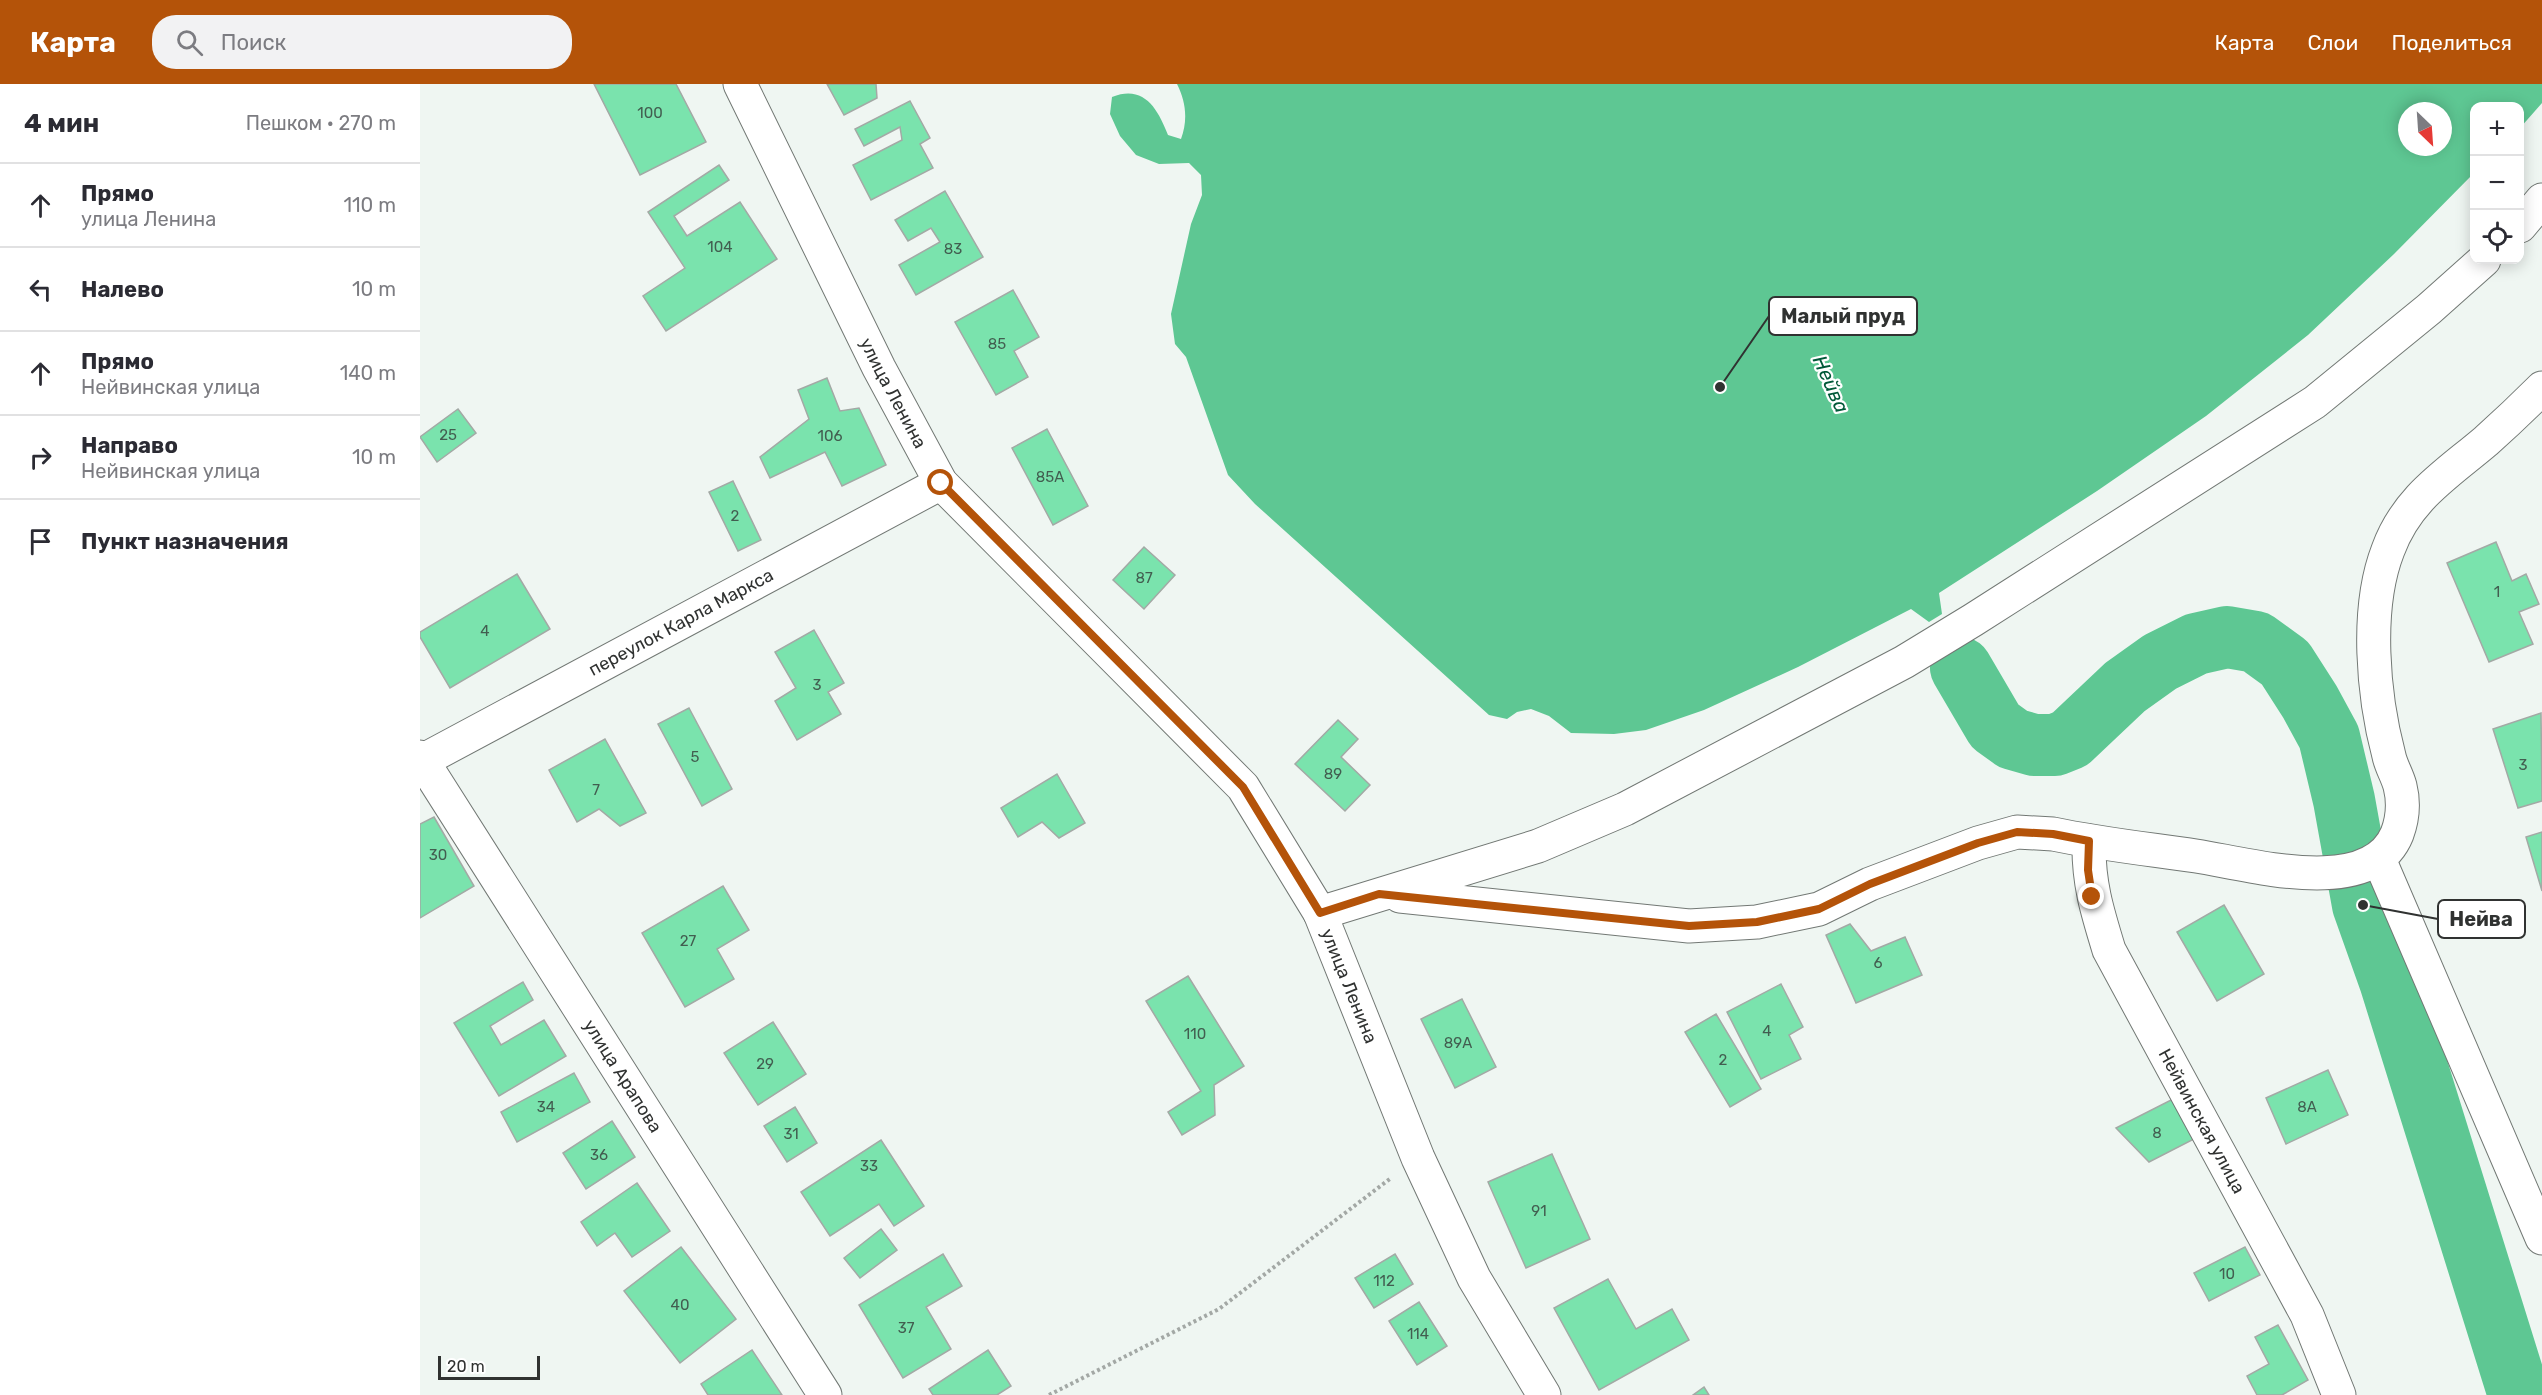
<!DOCTYPE html>
<html lang="ru">
<meta charset="utf-8">
<style>
:root{--surface:#fff;--page:#f2f2f3;--text:#2b2b33;--muted:#7c7c81;--line:#e1e1e2;--accent:#b45309}
body{margin:0;font-family:Rubik,sans-serif;background:var(--page);color:var(--text)}
.controls{position:absolute;right:18px;top:18px;display:grid;overflow:hidden;border-radius:12px;box-shadow:0 3px 15px #0003}
.controls button{width:54px;height:54px;display:grid;place-items:center;padding:0;border:0;border-bottom:2px solid var(--line);background:var(--surface);color:var(--text);font:30px sans-serif}
.compass{position:absolute;left:1978px;top:18px;width:54px;height:54px;border-radius:50%;background:var(--surface);box-shadow:0 3px 15px #0003;rotate:155deg}
.scale{position:absolute;left:18px;bottom:15px;width:102px;box-sizing:border-box;padding-left:6px;border:3px solid #303231;border-top:0;font-size:16px;line-height:21px;white-space:nowrap;color:#303231;-webkit-text-stroke:4px #fff;paint-order:stroke}
.stop{position:absolute;width:18px;height:18px;margin:-14px;border:4px solid #b45309;border-radius:50%;background:#fff}
.stop.end{background:#b45309;border-color:#fff;box-shadow:0 2px 6px #0008}
.list{margin:0;padding:0;list-style:none}
h2{display:flex;justify-content:space-between;align-items:center;height:78px;margin:0;padding:0 24px;font-size:26px}
h2 small{font-size:20px;font-weight:400;color:var(--muted)}
.list li{display:grid;grid-template-columns:39px 1fr auto;gap:18px;align-items:center;box-sizing:border-box;height:84px;padding:0 24px;border-top:2px solid var(--line)}
.list b{display:block;font-size:22px;white-space:nowrap}
.list p{margin:0;font-size:20px;white-space:nowrap;color:var(--muted)}
.list em{font-size:20px;font-style:normal;color:var(--muted)}
.icon{flex:none;width:33px;height:33px;fill:none;stroke:currentColor;stroke-width:2;stroke-linecap:round;stroke-linejoin:round}
.map{position:relative;flex:none;width:2122px;height:1311px;overflow:hidden}
header{display:flex;align-items:center;gap:36px;box-sizing:border-box;height:84px;padding:0 30px;background:var(--accent);color:#fff}
header strong{font-size:28px}
nav{display:flex;gap:33px;margin-inline-start:auto;font-size:21px}
.search{width:420px;height:54px;background:var(--page);display:flex;align-items:center;gap:15px;box-sizing:border-box;padding:0 21px;border-radius:24px;color:var(--muted);font-size:22px}
main{display:flex}
aside{flex:1;background:var(--surface)}
.map>svg:first-child{display:block}
</style>
<header>
<strong>Карта</strong>
<div class="search"><svg class="icon" aria-label="search" viewBox="0 0 24 24"><circle cx="10" cy="10" r="6"/><path d="M15 15l6 6"/></svg>Поиск</div>
<nav><a>Карта</a><a>Слои</a><a>Поделиться</a></nav>
</header>
<main>
<aside>
<h2>4 мин<small>Пешком · 270 m</small></h2>
<ul class="list">
<li><svg class="icon" aria-label="ahead" viewBox="0 0 24 24"><path d="M12 20V5M6 11l6-6 6 6"/></svg><div><b>Прямо</b><p>улица Ленина</p></div><em>110 m</em></li>
<li><svg class="icon" aria-label="left" viewBox="0 0 24 24"><path d="M17 20v-9H6M10 6l-5 5 5 5"/></svg><div><b>Налево</b></div><em>10 m</em></li>
<li><svg class="icon" aria-label="ahead" viewBox="0 0 24 24"><path d="M12 20V5M6 11l6-6 6 6"/></svg><div><b>Прямо</b><p>Нейвинская улица</p></div><em>140 m</em></li>
<li><svg class="icon" aria-label="right" viewBox="0 0 24 24"><path d="M7 20v-9h11M14 6l5 5-5 5"/></svg><div><b>Направо</b><p>Нейвинская улица</p></div><em>10 m</em></li>
<li><svg class="icon" aria-label="arrive" viewBox="0 0 24 24"><path d="M6 21V4h12l-3 4 3 4H6"/></svg><div><b>Пункт назначения</b></div></li>
</ul>
</aside>
<div class="map">
<svg width="2122" height="1311" viewBox="0 0 2122 1311">
<rect width="100%" height="100%" fill="#eff6f2"/>
<path fill="#5ec793" fill-rule="evenodd" d="M757 0H2122V19L2100 44V22H2054V89L1974 170 1888 251 1786 332 1677 407 1519 509 1522 530 1509 538 1491 525 1378 583 1284 626 1226 646 1194 650 1151 649 1129 632 1111 625 1097 628 1087 635 1069 631 835 420 808 391 766 273 755 260 751 230 771 140 782 111 781 91 769 79 739 80 716 71 700 52 690 30 692 13C724 0 738 25 748 51L761 55C768 36 766 18 757 0ZM1987 27H2023V63H1987Z"/>
<g fill="none" stroke-linecap="round" stroke-linejoin="round">
<path stroke="#5ec793" stroke-width="62" d="M1541 584 1575 642 1593 655 1614 661H1635L1650 655 1705 603 1740 578 1776 560 1807 553 1836 558 1865 579 1890 618 1909 653 1924 716 1943 821 1970 897 2099 1311"/>
</g>
<g fill="#7ae3ad" stroke="#a3a9a5" stroke-width="1.5">
<path d="M174 0H256L286 58 220 91Z"/>
<path d="M407 0H456L457 14 424 31Z"/>
<path d="M490 17 510 54 500 60 513 84 451 116 433 81 482 56 480 43 444 62 435 45Z"/>
<path d="M299 81 309 96 254 132 267 152 320 118 357 175 246 247 223 212 265 184 228 128Z"/>
<path d="M525 107 563 173 496 211 479 181 520 158 511 144 488 157 475 136Z"/>
<path d="M593 206 619 253 594 267 608 293 576 311 535 238Z"/>
<path d="M407 294 420 327 439 324 466 381 422 402 405 368 350 394 340 373 389 335 378 306Z"/>
<path d="M38 325 56 349 17 378 0 353Z"/>
<path d="M627 345 668 422 633 441 592 364Z"/>
<path d="M313 397 341 456 318 467 289 408Z"/>
<path d="M2076 458 2092 497 2106 490 2119 520 2099 528 2113 560 2069 578 2027 479Z"/>
<path d="M724 463 755 491 724 525 693 496Z"/>
<path d="M97 490 130 545 30 604 0 553V548Z"/>
<path d="M394 546 424 599 408 608 421 630 377 656 355 617 376 604 355 568Z"/>
<path d="M269 624 312 705 282 722 238 640Z"/>
<path d="M2121 629 2122 717 2098 724 2073 645Z"/>
<path d="M918 636 938 655 921 673 950 701 925 727 875 680Z"/>
<path d="M185 655 226 729 200 742 179 725 157 738 129 686Z"/>
<path d="M637 690 665 739 639 754 622 738 598 753 581 724Z"/>
<path d="M14 733 54 802 0 834V740Z"/>
<path d="M2122 748V807L2106 753Z"/>
<path d="M303 802 329 846 297 865 314 895 265 923 222 849Z"/>
<path d="M1804 821 1844 890 1797 917 1757 848Z"/>
<path d="M1430 840 1451 867 1485 853 1502 891 1436 919 1406 851Z"/>
<path d="M768 892 824 982 794 1001 795 1031 762 1051 748 1028 781 1007 726 917Z"/>
<path d="M103 898 113 916 70 942 81 961 124 936 146 972 79 1012 34 939Z"/>
<path d="M1361 900 1383 943 1369 951 1381 975 1341 995 1307 928Z"/>
<path d="M1042 915 1076 983 1035 1004 1001 935Z"/>
<path d="M1296 930 1341 1005 1310 1023 1265 948Z"/>
<path d="M353 938 386 990 338 1021 304 969Z"/>
<path d="M1908 986 1928 1031 1866 1060 1846 1014Z"/>
<path d="M154 989 170 1018 97 1058 81 1028Z"/>
<path d="M1755 1014 1776 1054 1729 1078 1696 1044Z"/>
<path d="M375 1023 397 1059 367 1078 344 1042Z"/>
<path d="M192 1037 215 1073 166 1105 143 1069Z"/>
<path d="M461 1056 504 1122 474 1142 459 1120 410 1152 381 1108Z"/>
<path d="M1132 1070 1170 1155 1106 1184 1068 1098Z"/>
<path d="M217 1099 250 1147 212 1173 195 1149 177 1162 161 1138Z"/>
<path d="M461 1145 477 1166 440 1194 424 1174Z"/>
<path d="M261 1163 316 1235 260 1279 204 1207Z"/>
<path d="M1825 1163 1840 1191 1789 1217 1774 1189Z"/>
<path d="M523 1170 542 1202 506 1223 531 1265 483 1294 439 1221Z"/>
<path d="M975 1170 993 1200 954 1224 935 1194Z"/>
<path d="M1188 1195 1216 1245 1252 1225 1269 1256 1179 1306 1134 1224Z"/>
<path d="M999 1218 1027 1262 997 1281 969 1237Z"/>
<path d="M1858 1241 1888 1296 1862 1311H1837L1827 1292 1849 1280 1835 1253Z"/>
<path d="M332 1266 362 1311H288L281 1300Z"/>
<path d="M568 1266 591 1302 577 1311H513L509 1305Z"/>
<path d="M1284 1303 1289 1311H1273Z"/>
</g>
<g fill="none" stroke-linecap="round" stroke-linejoin="round">
<g stroke="#727874" stroke-width="35">
<g id="minor">
<path d="M2100 142 2122 116"/>
<path id="s1" d="M0 673 405 1311"/>
<path id="s2" d="M0 678 521 399"/>
<path id="s3" d="M1669 757C1668 798 1677 827 1689 866L1887 1231 1919 1311"/>
<path d="M1959 775 2122 1154"/>
<path d="M980 812 1269 842 1337 838 1399 825 1450 800 1558 759 1597 748 1633 750C1680 760 1728 765 1776 772 1829 780 1950 816 1977 750 1983 734 1984 718 1980 702 1977 691 1971 682 1969 672 1953 612 1945 525 1968 466 1987 414 2026 391 2066 357 2085 340 2104 322 2122 304"/>
<path d="M1124 1311 1054 1194 998 1074 900 829 1118 762 1205 725 1484 578 1553 536 1895 318 2009 225 2064 176"/>
</g>
</g>
<g stroke="#727874" stroke-width="35">
<g id="tertiary">
<path id="s4" d="M320 0 459 284 521 399 823 703 900 829"/>
</g>
</g>
<path stroke="#a3a8a5" stroke-width="4" stroke-dasharray="3 3" stroke-linecap="butt" d="M629 1311 799 1225 971 1094"/>
<use href="#minor" stroke="#fff" stroke-width="33"/>
<use href="#tertiary" stroke="#fff" stroke-width="33"/>
</g>
<g fill="none" stroke-linecap="round" stroke-linejoin="round">
<path stroke="#b45309" stroke-width="8" d="M521 399 823 703 900 829 959 810 1269 842 1337 838 1399 825 1450 800 1558 759 1597 748 1633 750 1669 757 1668 786 1672 813"/>
</g>
<g text-anchor="middle" dominant-baseline="central" stroke-width="4.5" stroke-linejoin="round" paint-order="stroke">
<g font-size="15" fill="#425e50">
<text x="230" y="29">100</text>
<text x="300" y="163">104</text>
<text x="533" y="165">83</text>
<text x="577" y="260">85</text>
<text x="28" y="351">25</text>
<text x="410" y="352">106</text>
<text x="630" y="393">85А</text>
<text x="315" y="432">2</text>
<text x="724" y="494">87</text>
<text x="2077" y="508">1</text>
<text x="65" y="547">4</text>
<text x="397" y="601">3</text>
<text x="275" y="673">5</text>
<text x="2103" y="681">3</text>
<text x="913" y="690">89</text>
<text x="176" y="706">7</text>
<text x="18" y="771">30</text>
<text x="268" y="857">27</text>
<text x="1458" y="879">6</text>
<text x="1347" y="947">4</text>
<text x="775" y="950">110</text>
<text x="1038" y="959">89А</text>
<text x="1303" y="976">2</text>
<text x="345" y="980">29</text>
<text x="126" y="1023">34</text>
<text x="1887" y="1023">8А</text>
<text x="1737" y="1049">8</text>
<text x="371" y="1050">31</text>
<text x="179" y="1071">36</text>
<text x="449" y="1082">33</text>
<text x="1119" y="1127">91</text>
<text x="1807" y="1190">10</text>
<text x="964" y="1197">112</text>
<text x="260" y="1221">40</text>
<text x="486" y="1244">37</text>
<text x="998" y="1250">114</text>
</g>
<g font-size="18" fill="#303231" stroke="#fff">
<text stroke="none"><textPath href="#s4" startOffset="345">улица Ленина</textPath></text>
<text stroke="none"><textPath href="#s2" startOffset="296">переулок Карла Маркса</textPath></text>
<text transform="translate(929 902) rotate(68)">улица Ленина</text>
<text stroke="none"><textPath href="#s1" startOffset="378">улица Арапова</textPath></text>
<text stroke="none"><textPath href="#s3" startOffset="306">Нейвинская улица</textPath></text>
</g>
<g font-size="20" font-style="italic" fill="#005938" stroke="#fff">
<text transform="translate(1411 300) rotate(66)">Нейва</text>
</g>
</g>
<path fill="none" stroke="#303231" stroke-width="2" d="M1300 303L1349 232M1943 821L2018 835"/>
<g fill="#303231" stroke="#fff" stroke-width="2">
<circle cx="1300" cy="303" r="6"/>
<circle cx="1943" cy="821" r="6"/>
</g>
<g fill="#fff" stroke="#303231" stroke-width="2">
<rect x="1349" y="213" width="148" height="38" rx="6"/>
<rect x="2018" y="816" width="87" height="38" rx="6"/>
</g>
<g font-size="20" text-anchor="middle" font-weight="bold" fill="#303231">
<text x="1423" y="239">Малый пруд</text>
<text x="2061" y="842">Нейва</text>
</g>
</svg>
<div class="controls">
<button>+</button>
<button>−</button>
<button><svg class="icon" aria-label="locate" viewBox="0 0 24 24"><circle cx="12" cy="12" r="6"/><path d="M12 2v4M12 18v4M2 12h4M18 12h4"/></svg></button>
</div>
<svg class="compass" viewBox="-18 -18 36 36"><path d="M0-13l5 13h-10z" fill="#e53935"/><path d="M0 13l5-13h-10z" fill="#7c7c81"/></svg>
<div class="scale">20 m</div>
<div class="stop" style="left:521px;top:399px"></div>
<div class="stop end" style="left:1672px;top:813px"></div>
</div>
</main>
